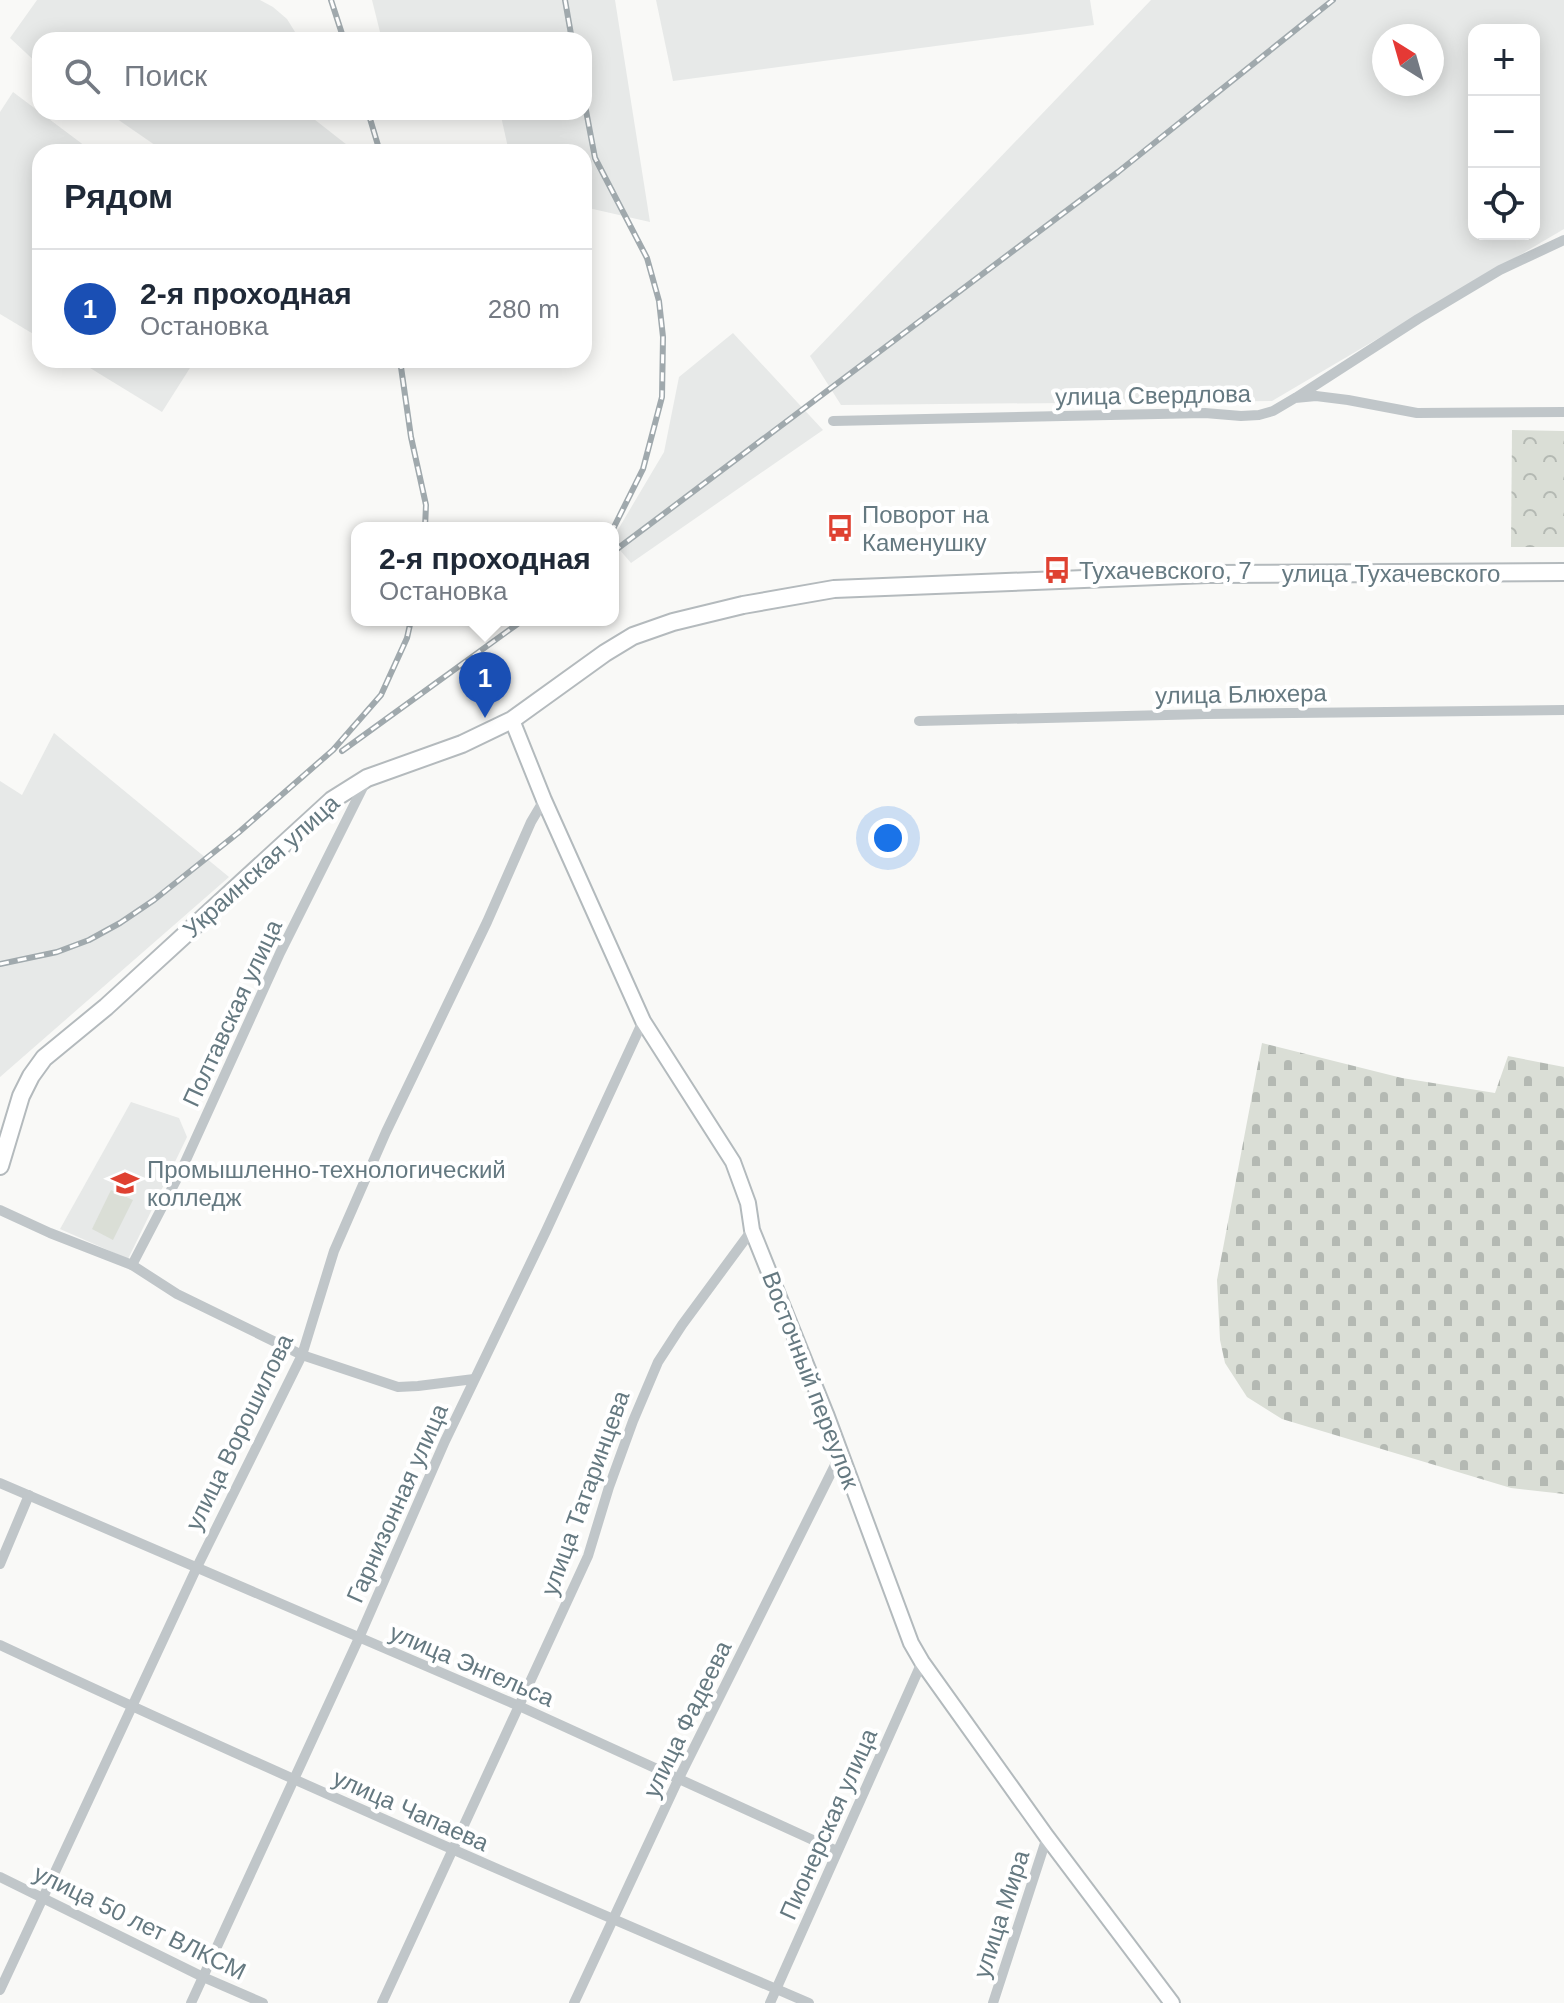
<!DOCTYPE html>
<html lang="ru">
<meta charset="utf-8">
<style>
:root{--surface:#fff;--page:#f2f2f3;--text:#1f2937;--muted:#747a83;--line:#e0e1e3;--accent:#0b8043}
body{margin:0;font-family:Arial,sans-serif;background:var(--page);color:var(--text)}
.controls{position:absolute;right:24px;top:24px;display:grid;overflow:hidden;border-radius:16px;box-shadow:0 4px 20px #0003}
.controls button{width:72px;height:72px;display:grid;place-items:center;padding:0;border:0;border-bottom:2px solid var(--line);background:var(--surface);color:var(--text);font:40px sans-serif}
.compass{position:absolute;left:1372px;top:24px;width:72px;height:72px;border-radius:50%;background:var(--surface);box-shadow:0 4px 20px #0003;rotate:323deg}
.you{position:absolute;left:888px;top:838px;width:28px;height:28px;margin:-20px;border:6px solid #fff;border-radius:50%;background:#1a73e8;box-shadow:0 0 0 12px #1a73e833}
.badge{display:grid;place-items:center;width:52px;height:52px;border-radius:50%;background:var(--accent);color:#fff;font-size:26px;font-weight:700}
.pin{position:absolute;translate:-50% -66px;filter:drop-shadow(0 2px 4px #0008)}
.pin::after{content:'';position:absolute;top:42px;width:28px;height:24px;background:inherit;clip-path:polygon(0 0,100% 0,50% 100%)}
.popup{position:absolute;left:351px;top:522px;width:268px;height:104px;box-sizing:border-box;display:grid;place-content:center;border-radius:16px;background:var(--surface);filter:drop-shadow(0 2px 6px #0005);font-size:26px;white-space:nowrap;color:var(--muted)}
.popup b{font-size:30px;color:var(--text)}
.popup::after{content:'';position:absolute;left:50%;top:100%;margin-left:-16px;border:16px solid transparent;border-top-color:var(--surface)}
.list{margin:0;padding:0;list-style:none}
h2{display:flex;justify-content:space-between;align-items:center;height:104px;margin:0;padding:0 32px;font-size:34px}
h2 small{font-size:26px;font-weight:400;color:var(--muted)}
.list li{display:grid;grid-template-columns:52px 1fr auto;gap:24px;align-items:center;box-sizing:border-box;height:120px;padding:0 32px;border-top:2px solid var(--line)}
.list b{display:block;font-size:30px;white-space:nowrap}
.list p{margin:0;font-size:26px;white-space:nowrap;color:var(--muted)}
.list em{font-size:26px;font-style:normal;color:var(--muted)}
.icon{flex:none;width:44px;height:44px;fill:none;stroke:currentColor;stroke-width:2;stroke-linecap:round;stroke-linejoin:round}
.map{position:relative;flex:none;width:1564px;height:2003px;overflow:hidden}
.search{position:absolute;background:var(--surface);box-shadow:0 4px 20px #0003;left:32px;top:32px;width:560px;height:88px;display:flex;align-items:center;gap:20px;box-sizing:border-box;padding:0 28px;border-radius:24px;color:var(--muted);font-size:30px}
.panel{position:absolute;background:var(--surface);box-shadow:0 4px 20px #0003;left:32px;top:144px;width:560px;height:224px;border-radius:24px}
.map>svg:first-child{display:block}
</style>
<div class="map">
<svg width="1564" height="2003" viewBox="0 0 1564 2003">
<defs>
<pattern id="forest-crowns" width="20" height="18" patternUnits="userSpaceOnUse" patternTransform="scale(2)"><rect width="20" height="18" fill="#daded6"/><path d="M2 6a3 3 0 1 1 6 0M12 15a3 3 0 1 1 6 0" fill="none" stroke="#b4b9b3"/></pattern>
<pattern id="cemetery-stones" width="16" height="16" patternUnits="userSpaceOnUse" patternTransform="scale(2)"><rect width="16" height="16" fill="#daded6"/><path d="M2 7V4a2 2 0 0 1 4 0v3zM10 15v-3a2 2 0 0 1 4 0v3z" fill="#b4b9b3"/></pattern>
</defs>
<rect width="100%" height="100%" fill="#f9f9f7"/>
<g fill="#e7e9e8" fill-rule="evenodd">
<path d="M37 0H260L273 7 287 19 300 40H40V66L10 38Z"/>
<path d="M372 0H615L650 222 584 207V152H509L500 112H584V40H382Z"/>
<path d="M656 0H1090L1094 25 673 81Z"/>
<path d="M1151 0H1564V229L1272 401 841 405 810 356ZM1474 30H1534V234H1474ZM1384 36H1432V84H1384Z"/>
<path d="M13 92 93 152H40V338L0 314V112Z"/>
<path d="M107 112H305L356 152H165Z"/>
<path d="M733 333 823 430 631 563 613 542V538L664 452 679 377Z"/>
<path d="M77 360H195L162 412Z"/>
<path d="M54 733 229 877 0 1077V781L22 795Z"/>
<path d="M131 1102 179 1118 187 1137 128 1259 60 1229Z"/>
</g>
<path fill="url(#forest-crowns)" d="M1512 430 1564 431V547H1511Z"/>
<path fill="url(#cemetery-stones)" d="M1262 1043 1402 1078 1495 1093 1508 1056 1564 1067V1494L1511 1488 1282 1419 1247 1397 1225 1363 1220 1340 1217 1280Z"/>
<path fill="#daded6" d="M111 1190 133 1200 113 1240 92 1229Z"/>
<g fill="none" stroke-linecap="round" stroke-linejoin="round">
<g stroke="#b3babd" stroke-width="18">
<path id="secondary" d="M512 720 544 800 643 1021 733 1162 748 1203 752 1230 826 1414 911 1643 922 1662 1047 1837 1172 2003"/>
</g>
<g stroke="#b4babd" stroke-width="20">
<path id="primary" d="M0 1166 21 1096 31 1076 44 1058 106 1007 332 800 367 778 462 744 512 720 605 653 633 636 673 622 743 605 834 589 1208 574 1564 572"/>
</g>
<g stroke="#c0c6c9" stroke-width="10">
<path d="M1297 397 1418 319 1500 270 1564 240"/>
<path d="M833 421 1205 413 1241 416 1259 415 1273 411 1295 398 1316 396 1348 400 1417 413 1564 412"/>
<path d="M919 721 1206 714 1564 710"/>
<path d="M0 1210 50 1233 132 1265 177 1294 302 1355 398 1387 418 1386 474 1379"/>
<path d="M132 1265 181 1171 280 953 366 781"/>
<path d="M0 1483 519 1706 837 1851"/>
<path d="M0 1564 29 1495"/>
<path d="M0 1645C267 1770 537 1887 809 2003"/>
<path d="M0 1877 203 1977 263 2003"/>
<path d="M0 1990 197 1567 302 1355 334 1251 386 1132 487 922 531 822 544 800"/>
<path d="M191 2003 359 1638 445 1441 546 1231 643 1021"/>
<path d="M382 2003 588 1556 609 1487 633 1421 658 1362 682 1325 752 1230"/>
<path d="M574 2003 678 1780 840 1455"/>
<path d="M770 2003 922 1662"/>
<path d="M993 2003 1047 1837"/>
</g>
<use href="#secondary" stroke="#fff" stroke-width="14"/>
<use href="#primary" stroke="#fff" stroke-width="16"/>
<g stroke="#a0a9ad" stroke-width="6">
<g id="rail">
<path d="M331 0 344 40"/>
<path d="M565 0 572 40"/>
<path d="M584 100 595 158 647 258 659 301 663 337 662 397 643 469 613 529"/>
<path d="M368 112 380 152"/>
<path d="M400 360 411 437 426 505 425 528"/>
<path d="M613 552 1118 172 1333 0"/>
<path d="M342 751 523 620"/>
<path d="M0 964 57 952 89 940 120 923 154 900 238 833 333 750 381 695 407 638 411 620"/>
</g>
</g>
<use href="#rail" stroke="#fff" stroke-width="3" stroke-dasharray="9" stroke-linecap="butt"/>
</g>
<defs>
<g id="bus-bare" transform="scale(2.16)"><path d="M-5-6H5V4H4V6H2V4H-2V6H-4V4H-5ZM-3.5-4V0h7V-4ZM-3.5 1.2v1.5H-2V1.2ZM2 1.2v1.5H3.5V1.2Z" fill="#df4131" stroke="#fff" stroke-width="2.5" paint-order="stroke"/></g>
<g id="university-bare" transform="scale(2.16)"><path d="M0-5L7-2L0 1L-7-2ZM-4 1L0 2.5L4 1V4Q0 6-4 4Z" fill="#df4131" stroke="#fff" stroke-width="2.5" paint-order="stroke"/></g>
</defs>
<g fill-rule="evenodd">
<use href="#bus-bare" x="840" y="528"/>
<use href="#bus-bare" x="1057" y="570"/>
<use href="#university-bare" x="125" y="1183"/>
</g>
<g text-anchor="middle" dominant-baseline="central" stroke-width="8" stroke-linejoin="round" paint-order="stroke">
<g font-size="24" fill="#657981" stroke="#fff">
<text transform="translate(1153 395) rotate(-1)">улица Свердлова</text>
<text x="1391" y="573">улица Тухачевского</text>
<text transform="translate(1241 694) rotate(-1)">улица Блюхера</text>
<text transform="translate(261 866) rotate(-42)">Украинская улица</text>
<text transform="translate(232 1013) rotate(-65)">Полтавская улица</text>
<text transform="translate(811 1380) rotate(69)">Восточный переулок</text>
<text transform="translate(239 1432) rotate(-64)">улица Ворошилова</text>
<text transform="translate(585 1493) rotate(-70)">улица Татаринцева</text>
<text transform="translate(397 1503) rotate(-66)">Гарнизонная улица</text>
<text transform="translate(472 1665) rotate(23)">улица Энгельса</text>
<text transform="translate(687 1719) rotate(-64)">улица Фадеева</text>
<text transform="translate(411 1810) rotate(24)">улица Чапаева</text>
<text transform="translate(828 1824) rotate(-66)">Пионерская улица</text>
<text transform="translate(1001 1914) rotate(-72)">улица Мира</text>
<text transform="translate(140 1922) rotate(26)">улица 50 лет ВЛКСМ</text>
</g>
<g font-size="24" fill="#657981" stroke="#fff" text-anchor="start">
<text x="862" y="514">Поворот на<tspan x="862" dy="28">Каменушку</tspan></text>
<text x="1079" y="570">Тухачевского, 7</text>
<text x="147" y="1169">Промышленно-технологический<tspan x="147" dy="28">колледж</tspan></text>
</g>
</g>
</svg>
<div class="controls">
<button>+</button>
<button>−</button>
<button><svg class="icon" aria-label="locate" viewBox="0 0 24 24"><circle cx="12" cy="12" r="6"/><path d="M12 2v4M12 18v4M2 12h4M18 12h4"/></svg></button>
</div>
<svg class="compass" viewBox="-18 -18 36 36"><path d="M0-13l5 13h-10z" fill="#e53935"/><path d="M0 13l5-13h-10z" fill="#747a83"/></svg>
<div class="you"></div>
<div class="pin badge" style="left:485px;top:718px;background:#1a4fb4">1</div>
<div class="popup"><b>2-я проходная</b>Остановка</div>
<div class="search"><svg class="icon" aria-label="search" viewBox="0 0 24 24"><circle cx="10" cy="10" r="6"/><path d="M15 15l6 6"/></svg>Поиск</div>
<section class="panel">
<h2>Рядом<small></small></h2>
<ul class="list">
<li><span class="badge" style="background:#1a4fb4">1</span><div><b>2-я проходная</b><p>Остановка</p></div><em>280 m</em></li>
</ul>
</section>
</div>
